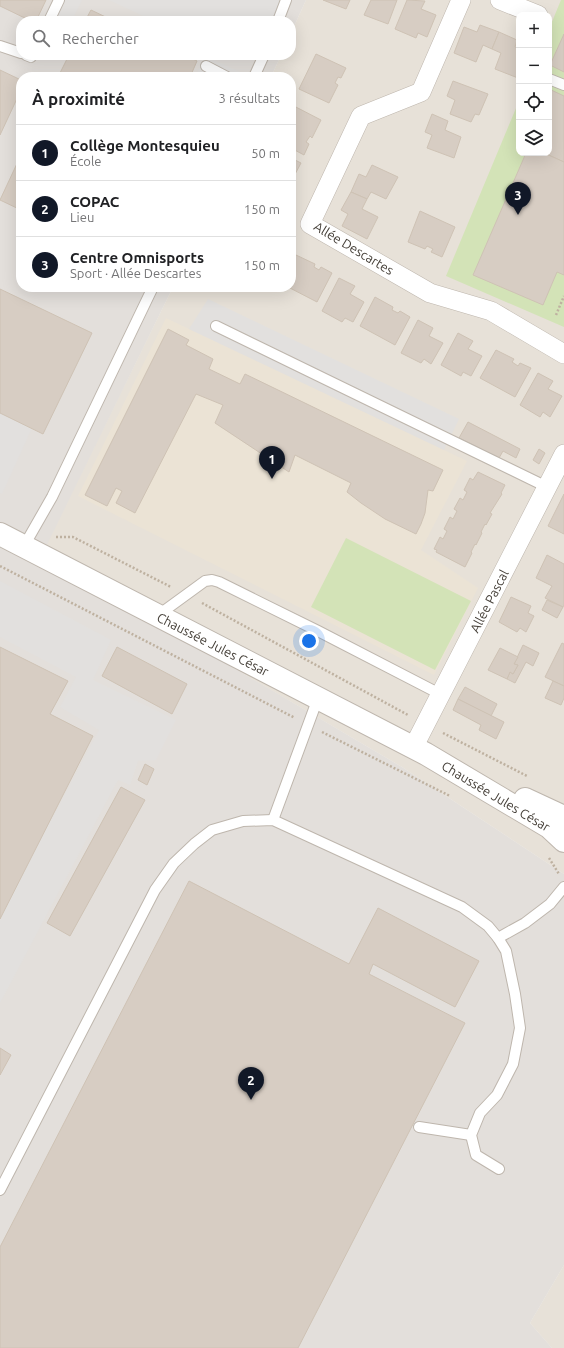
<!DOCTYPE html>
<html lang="fr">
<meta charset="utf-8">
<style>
:root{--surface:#fff;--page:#f6f6f6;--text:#202124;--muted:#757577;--line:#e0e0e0;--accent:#111827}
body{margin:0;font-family:Ubuntu,sans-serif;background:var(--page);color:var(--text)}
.controls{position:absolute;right:12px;top:12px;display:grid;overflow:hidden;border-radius:8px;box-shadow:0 4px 16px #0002}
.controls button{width:36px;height:36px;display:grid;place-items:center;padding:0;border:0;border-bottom:1px solid var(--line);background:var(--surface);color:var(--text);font:20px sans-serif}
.you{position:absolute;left:309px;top:641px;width:14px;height:14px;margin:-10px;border:3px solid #fff;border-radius:50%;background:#1a73e8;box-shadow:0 0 0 6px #1a73e833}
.badge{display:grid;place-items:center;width:26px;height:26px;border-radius:50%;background:var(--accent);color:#fff;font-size:13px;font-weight:700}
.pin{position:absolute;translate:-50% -33px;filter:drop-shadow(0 1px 2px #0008)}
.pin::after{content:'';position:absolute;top:21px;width:14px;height:12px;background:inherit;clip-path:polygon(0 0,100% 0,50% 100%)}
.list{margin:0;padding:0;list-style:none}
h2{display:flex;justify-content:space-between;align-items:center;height:52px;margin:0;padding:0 16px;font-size:17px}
h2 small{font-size:13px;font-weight:400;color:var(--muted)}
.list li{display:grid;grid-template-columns:26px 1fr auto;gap:12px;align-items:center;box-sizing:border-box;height:56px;padding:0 16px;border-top:1px solid var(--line)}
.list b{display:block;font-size:15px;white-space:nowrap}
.list p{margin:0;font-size:13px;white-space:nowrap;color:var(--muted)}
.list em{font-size:13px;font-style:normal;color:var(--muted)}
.icon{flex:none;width:22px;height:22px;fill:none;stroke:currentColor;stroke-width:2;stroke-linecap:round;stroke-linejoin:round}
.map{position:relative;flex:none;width:564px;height:1348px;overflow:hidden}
.search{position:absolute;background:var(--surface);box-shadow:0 4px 16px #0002;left:16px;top:16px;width:280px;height:44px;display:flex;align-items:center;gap:10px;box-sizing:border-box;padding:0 14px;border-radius:16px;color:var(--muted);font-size:15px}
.panel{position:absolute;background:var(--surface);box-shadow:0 4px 16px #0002;left:16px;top:72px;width:280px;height:220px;border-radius:16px}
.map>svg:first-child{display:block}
</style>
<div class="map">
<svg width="564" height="1348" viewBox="0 0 564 1348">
<rect width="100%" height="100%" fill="#f3f0ea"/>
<g fill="#e7e1d8" fill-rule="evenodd">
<path d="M306 0H564V874L402 767 41 555 173 287H291V77H271L281 55H291V33ZM519 15H549V153H519Z"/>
<path d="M564 1265V1348H552L530 1323Z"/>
</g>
<path fill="#e3dfdb" d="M0 0H306L291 33V21H21V55H281L271 77H21V287H173L42 555 402 767 564 874V1265L530 1323 552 1348H0Z"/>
<path fill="#ebe3d5" d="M166 318 467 461 421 550 478 588 434 675 78 496Z"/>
<g fill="#d3e3b7">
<path d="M561 0H564V327L446 276 519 101V153H549V29Z"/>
<path d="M346 538 471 601 435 670 311 607Z"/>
</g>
<g fill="#e2e0de">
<path d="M59 0H82L72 21H49Z"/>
<path d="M109 0H283L273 21H154Z"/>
<path d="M205 56 251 77H195Z"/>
<path d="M208 299 459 419 444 450 189 329Z"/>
<path d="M0 413 32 428 2 494 0 493Z"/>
<path d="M0 581 111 640 93 680 176 720 156 760 138 761 130 785 118 780 0 1003V916L99 730 60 707 76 677 0 637Z"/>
</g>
<g fill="#d7cdc3" stroke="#cec2b4">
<path d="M0 0H46L36 21H31L0 6Z"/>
<path d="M323 0H350L346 9Z"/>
<path d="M371 0H397L388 24 364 15Z"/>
<path d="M407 0 425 1 421 9 436 15 427 37 418 33 416 38 395 29Z"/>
<path d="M91 10 114 21H85Z"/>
<path d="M480 25 499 32 492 49 483 45 476 62 454 53 464 27 477 32Z"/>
<path d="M499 32 517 40 515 47 519 49V74L518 78 495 69 501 53 492 49Z"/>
<path d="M564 34V72L550 65Z"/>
<path d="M316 54 346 68 341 78 338 77 335 83 338 85 329 103 299 89Z"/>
<path d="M69 55H185L197 61 190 77H58Z"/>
<path d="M0 70 21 80V90L0 135Z"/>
<path d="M453 81 488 94 479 115 475 114 471 122 450 114 455 100 447 96Z"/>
<path d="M549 89 564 96V162L544 153H549Z"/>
<path d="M292 105 321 120 312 138 310 136 306 142 309 144 304 155 291 148V107Z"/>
<path d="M432 114 448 121 445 130 461 137 454 158 427 148 432 135 425 132Z"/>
<path d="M526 153H544L564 162V275L557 272 543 305 473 275Z"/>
<path d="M21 155V210L0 200Z"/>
<path d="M291 158 301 163 293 178 291 177Z"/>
<path d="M372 165 398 177 386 199 371 192 367 199 351 192 359 174 366 177Z"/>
<path d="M351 192 367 199 362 209 378 217 367 239 342 226 348 214 341 210Z"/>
<path d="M420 211 455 227 442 257 431 252 433 249 427 246 425 249 408 242Z"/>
<path d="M296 255 315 264 314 267 319 270 321 267 332 273 317 302 288 287H291V265Z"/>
<path d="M339 278 355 286 350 294 364 302 353 322 345 318 342 322 322 311Z"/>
<path d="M0 289 92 333 43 434 0 413Z"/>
<path d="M375 297 393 307 392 310 398 313 400 311 410 317 395 345 360 326Z"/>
<path d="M418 320 433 328 429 336 443 343 431 364 424 359 421 363 401 353Z"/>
<path d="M168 329 189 340 186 345 213 359 209 369 240 384 245 374 443 470 433 491 428 490 425 513 421 524 416 534 385 519 361 503 347 492 351 483 295 455 289 472 215 423 223 405 196 394 135 513 116 503 122 491 116 488 107 506 85 495Z"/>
<path d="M458 333 473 341 468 349 482 356 471 376 463 372 461 376 441 365Z"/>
<path d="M496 350 514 359 512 362 518 366 520 363 531 368 515 397 480 378Z"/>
<path d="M538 373 553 381 548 389 562 396 550 417 543 412 540 417 520 405Z"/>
<path d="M468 422 520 449 516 458 503 451 499 458 459 438Z"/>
<path d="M539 449 545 453 539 464 533 460Z"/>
<path d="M478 472 505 485 501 493 502 494 490 513 492 514 486 525 485 524 481 532 482 533 476 545 475 544 471 552 472 553 465 567 436 552 437 550 434 549 440 537 443 539 447 531 444 529 450 517 453 519 457 511 454 509 460 498 463 500 467 492 464 490 470 478 473 480Z"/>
<path d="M564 494V534L548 526Z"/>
<path d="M547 555 564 564V605L563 607 545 598 552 586 536 578Z"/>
<path d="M511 597 531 606 528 613 534 616 526 632 520 628 517 632 499 622Z"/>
<path d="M547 600 563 607 557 618 542 610Z"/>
<path d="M562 643 564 644V686L545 677Z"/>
<path d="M523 645 539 653 533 666 526 662 515 683 507 679 510 672 513 674 518 665 514 664Z"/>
<path d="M0 647 68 681 50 714 93 736 0 919Z"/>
<path d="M117 647 187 684 172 714 102 676Z"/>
<path d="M500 648 518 657 514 664 518 665 513 674 510 672 507 679 488 670Z"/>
<path d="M553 681 564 686V698L561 705 545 698Z"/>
<path d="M465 687 497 704 491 716 458 699Z"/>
<path d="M458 699 504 722 496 739 479 730 481 725 453 710Z"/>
<path d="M145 764 154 769 147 785 138 780Z"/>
<path d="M121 787 145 800 70 936 47 923Z"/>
<path d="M189 881 349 964 378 908 479 961 455 1007 373 964 369 974 465 1023 298 1348H0V1247Z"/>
<path d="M0 1048 11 1055 0 1075Z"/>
</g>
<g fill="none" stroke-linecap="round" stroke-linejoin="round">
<g stroke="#beb6ad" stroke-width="12">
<g id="service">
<path d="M49 21 59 0"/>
<path d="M278 21 286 0"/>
<path d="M0 46 21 53"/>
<path d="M26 55 31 57 32 55"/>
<path d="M206 66 227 77"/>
<path d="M254 77 264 55"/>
<path d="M549 79 564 85"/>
<path d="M216 326 547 487"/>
<path d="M24 546 52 497 153 287"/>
<path d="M157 616 205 581 212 580 219 582 318 631 440 694"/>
<path d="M273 820 318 698"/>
<path d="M498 938 525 923 550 904 564 887"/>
<path d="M419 1127 471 1135"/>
<path d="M0 1190 155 890 174 863 194 844 212 830 243 821 273 820 462 907 488 926 498 938 506 951 515 994 520 1028 513 1064 497 1095 480 1113 471 1135 476 1155 499 1169"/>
</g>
</g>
<g stroke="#beb6ad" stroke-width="20">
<g id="minor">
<path d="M461 0 421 92 361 116 310 224 430 293 491 311 564 354"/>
<path d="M500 0 538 15"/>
<path d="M413 748 564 454"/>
</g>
</g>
<g stroke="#beb6ad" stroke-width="24">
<g id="tertiary">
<path d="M0 534 426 754 549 827 564 841"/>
<path d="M525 799 564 817"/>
</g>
</g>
<g stroke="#beb1a0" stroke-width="2.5" stroke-dasharray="2 2" stroke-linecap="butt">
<path d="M556 315 564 296"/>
<path d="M56 537H73L171 587"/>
<path d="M0 566 295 718"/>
<path d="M202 603 408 715"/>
<path d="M322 732 450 796"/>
<path d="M443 733 527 776"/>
<path d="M549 858 559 874"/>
</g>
<use href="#service" stroke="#fff" stroke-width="10"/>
<use href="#minor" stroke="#fff" stroke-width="19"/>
<use href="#tertiary" stroke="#fff" stroke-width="22"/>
</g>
<g text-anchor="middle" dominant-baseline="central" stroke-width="3.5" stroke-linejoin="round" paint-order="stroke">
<g font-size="13" fill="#464039" stroke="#fff">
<text transform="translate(354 248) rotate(31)">Allée Descartes</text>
<text transform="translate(489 601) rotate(-63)">Allée Pascal</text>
<text transform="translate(213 644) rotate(27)">Chaussée Jules César</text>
<text transform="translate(496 796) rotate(31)">Chaussée Jules César</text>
</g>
</g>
</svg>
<div class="controls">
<button>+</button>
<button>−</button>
<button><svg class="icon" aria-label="locate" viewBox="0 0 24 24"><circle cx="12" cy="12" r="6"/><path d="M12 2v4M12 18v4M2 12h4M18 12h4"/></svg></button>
<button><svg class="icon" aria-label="layers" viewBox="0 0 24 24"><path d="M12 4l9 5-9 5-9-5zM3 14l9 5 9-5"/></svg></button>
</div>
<div class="you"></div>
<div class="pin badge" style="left:272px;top:479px">1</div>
<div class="pin badge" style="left:251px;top:1100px">2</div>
<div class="pin badge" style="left:518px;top:215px">3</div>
<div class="search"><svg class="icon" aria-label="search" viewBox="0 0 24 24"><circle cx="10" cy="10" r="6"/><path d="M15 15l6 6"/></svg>Rechercher</div>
<section class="panel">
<h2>À proximité<small>3 résultats</small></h2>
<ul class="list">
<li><span class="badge">1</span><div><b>Collège Montesquieu</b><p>École</p></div><em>50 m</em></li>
<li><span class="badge">2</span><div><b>COPAC</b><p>Lieu</p></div><em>150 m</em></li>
<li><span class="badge">3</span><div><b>Centre Omnisports</b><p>Sport · Allée Descartes</p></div><em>150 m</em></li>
</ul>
</section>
</div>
